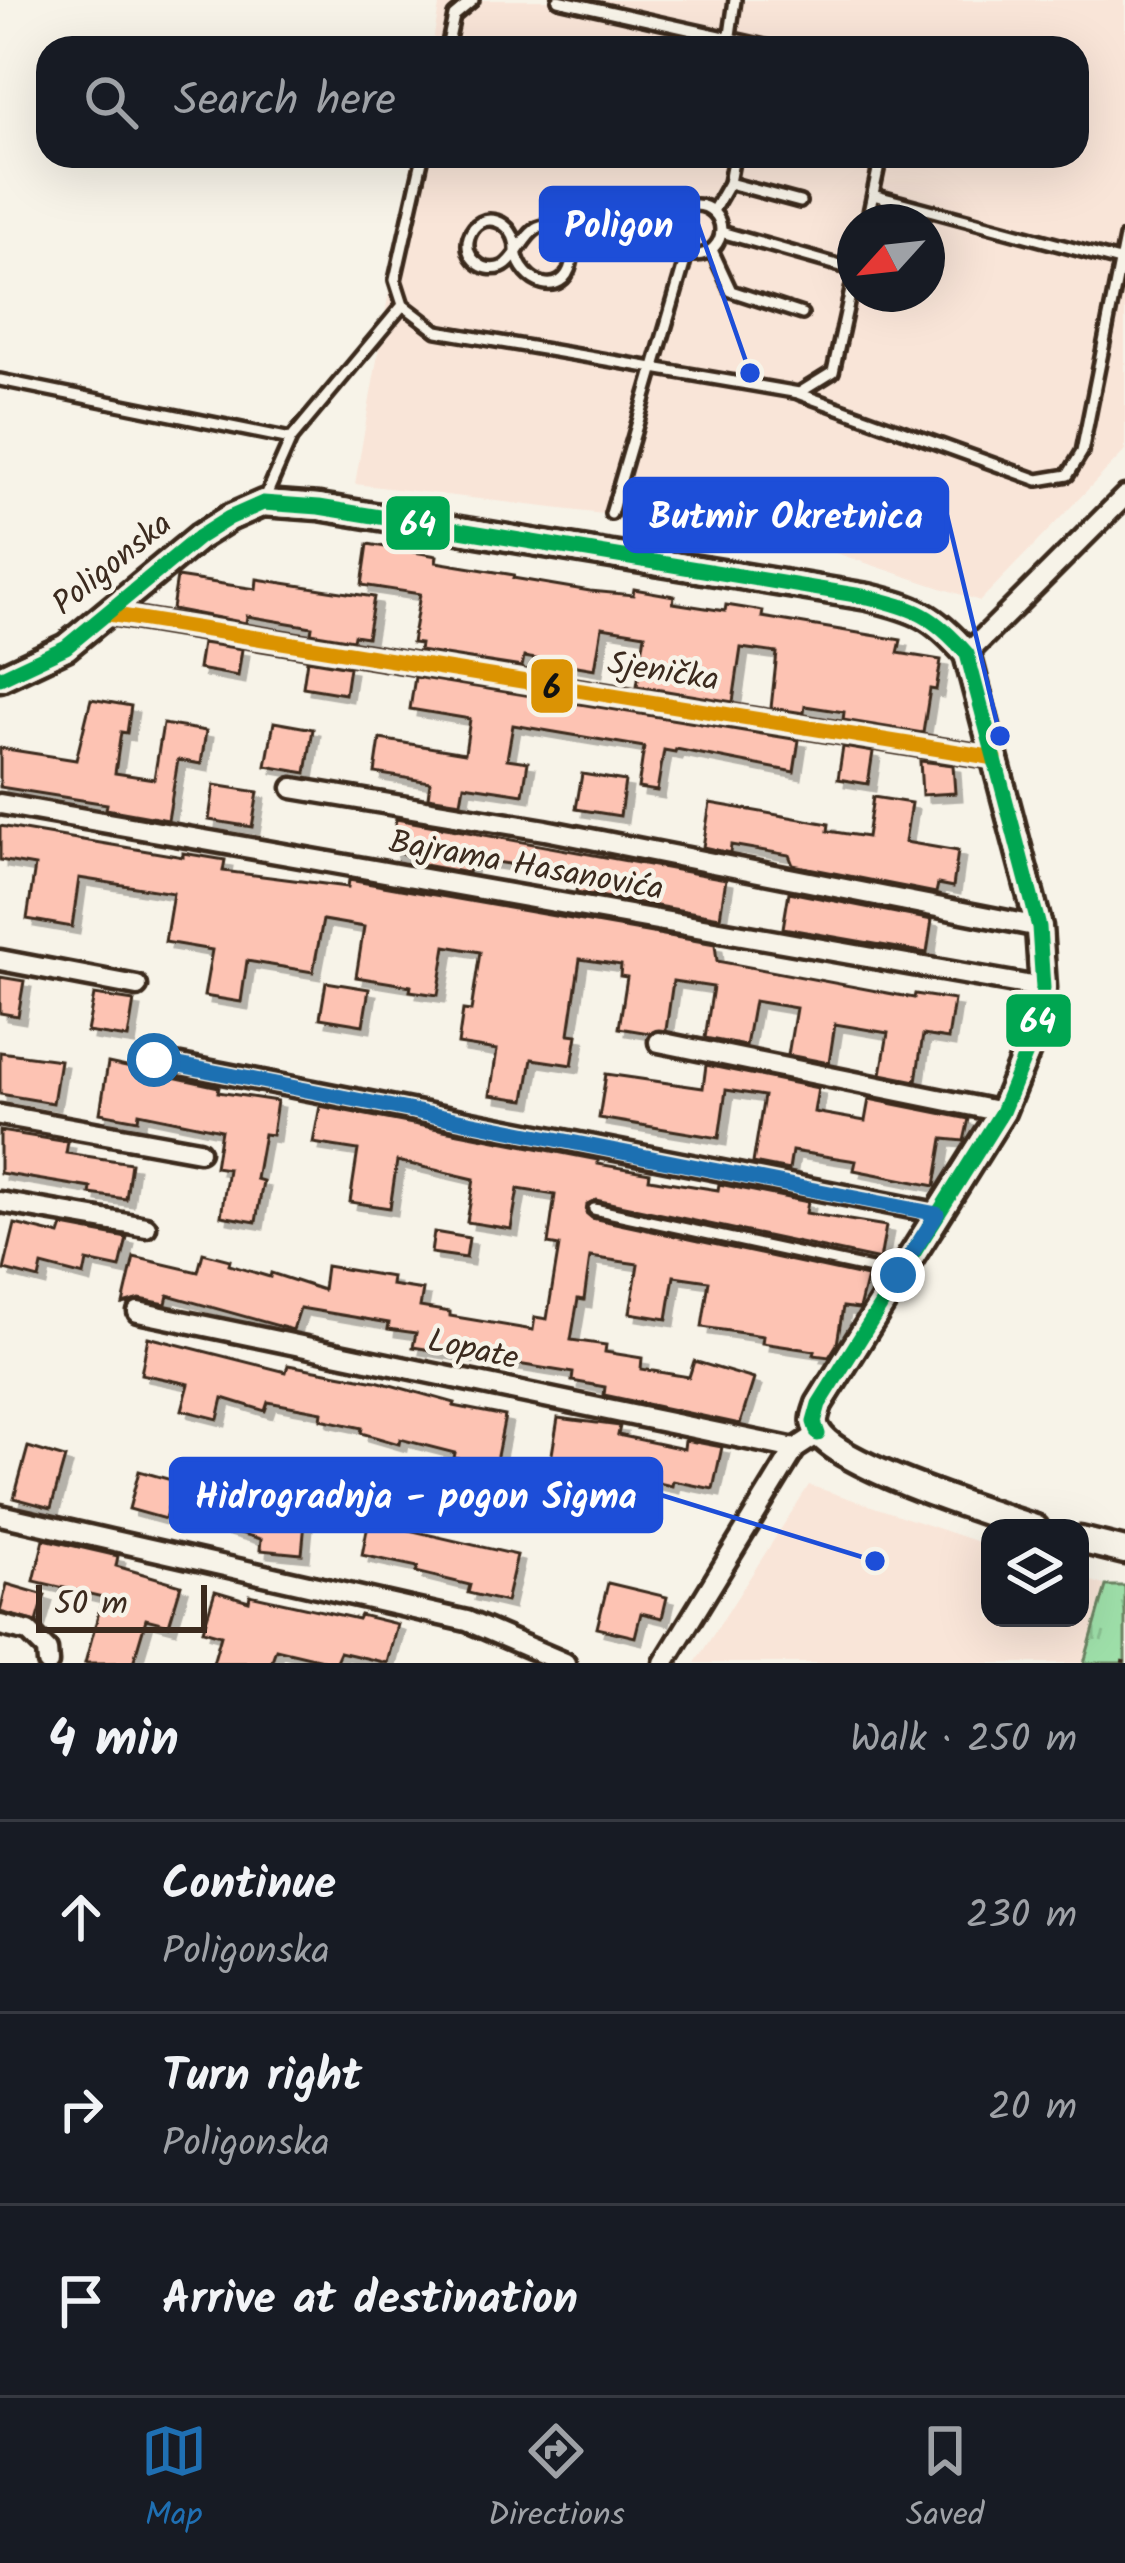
<!DOCTYPE html>
<meta charset="utf-8">
<style>
:root{--surface:#171b24;--page:#242831;--text:#f1f3f6;--muted:#9ea1a6;--line:#363941;--accent:#1f6fb2}
body{margin:0;font-family:Kalam,sans-serif;background:var(--page);color:var(--text)}
.controls{position:absolute;right:36px;bottom:36px;display:grid;overflow:hidden;border-radius:24px;box-shadow:0 12px 48px #0002}
.controls button{width:108px;height:108px;display:grid;place-items:center;padding:0;border:0;border-bottom:3px solid var(--line);background:var(--surface);color:var(--text);font:60px sans-serif}
.compass{position:absolute;left:837px;top:204px;width:108px;height:108px;border-radius:50%;background:var(--surface);box-shadow:0 12px 48px #0002;rotate:243deg}
.scale{position:absolute;left:36px;bottom:30px;width:171px;box-sizing:border-box;padding-left:12px;border:6px solid #3b2a1e;border-top:0;font-size:33px;line-height:42px;white-space:nowrap;color:#3b2a1e;-webkit-text-stroke:9px #f7f3e8;paint-order:stroke}
.stop{position:absolute;width:36px;height:36px;margin:-27px;border:9px solid #1f6fb2;border-radius:50%;background:#fff}
.stop.end{background:#1f6fb2;border-color:#fff;box-shadow:0 3px 12px #0008}
.list{margin:0;padding:0;list-style:none}
h2{display:flex;justify-content:space-between;align-items:center;height:156px;margin:0;padding:0 48px;font-size:51px}
h2 small{font-size:39px;font-weight:400;color:var(--muted)}
.list li{display:grid;grid-template-columns:78px 1fr auto;gap:36px;align-items:center;box-sizing:border-box;height:192px;padding:0 48px;border-top:3px solid var(--line)}
.list b{display:block;font-size:45px;white-space:nowrap}
.list p{margin:0;font-size:39px;white-space:nowrap;color:var(--muted)}
.list em{font-size:39px;font-style:normal;color:var(--muted)}
.icon{flex:none;width:66px;height:66px;fill:none;stroke:currentColor;stroke-width:2;stroke-linecap:round;stroke-linejoin:round}
.map{position:relative;flex:none;width:1125px;height:1663px;overflow:hidden}
.search{position:absolute;background:var(--surface);box-shadow:0 12px 48px #0002;left:36px;right:36px;top:36px;height:132px;display:flex;align-items:center;gap:30px;box-sizing:border-box;padding:0 42px;border-radius:36px;color:var(--muted);font-size:45px}
.sheet{height:732px;background:var(--surface)}
nav{display:flex;justify-content:space-around;align-items:center;box-sizing:border-box;height:168px;border-top:3px solid var(--line);background:var(--surface);font-size:33px;color:var(--muted)}
nav a{display:grid;justify-items:center;gap:6px}
nav .on{color:var(--accent)}
.map>svg:first-child{display:block}
</style>
<div class="map">
<svg width="1125" height="1663" viewBox="0 0 1125 1663">
<defs>
<pattern id="grass-tufts" width="24" height="20" patternUnits="userSpaceOnUse" patternTransform="scale(3)"><rect width="24" height="20" fill="#9edfa9"/><path d="M3 7l-1-3M5 7V3M7 7l1-3M15 17l-1-3M17 17v-4M19 17l1-3" fill="none" stroke="#89c091"/></pattern>
<filter id="shadow"><feDropShadow dx="7" dy="7" stdDeviation="0" flood-color="#0004"/></filter>
</defs>
<rect width="100%" height="100%" fill="#f7f3e8"/>
<filter id="ink" filterUnits="userSpaceOnUse"><feTurbulence type="fractalNoise" baseFrequency=".00833" numOctaves="2"/><feDisplacementMap in="SourceGraphic" scale="24" xChannelSelector="R" yChannelSelector="G"/><feConvolveMatrix kernelMatrix="1 2 1 2 8 2 1 2 1" color-interpolation-filters="sRGB"/></filter>
<g filter="url(#ink)">
<g fill="#f9e5d8" fill-rule="evenodd">
<path d="M440 0H1125V451L980 601 785 536 355 484 413 156H1077V48H432ZM855 222H927V294H855Z"/>
<path d="M809 1485 990 1546V1618H1080V1577L1106 1586 1084 1663H695Z"/>
</g>
<path fill="url(#grass-tufts)" stroke="#6c8464" stroke-width="3" d="M1106 1586H1125V1663H1084Z"/>
<g fill="#fdc3b3" stroke="#3b2a1e" stroke-width="3" filter="url(#shadow)">
<path d="M368 544 437 556 436 562 514 575 513 578 590 591 633 595 634 589 674 596 673 603 725 611 726 605 763 611 762 617 901 640 898 653 941 660 936 690 930 689 923 733 843 720 844 712 805 706 804 713 771 708 777 653 741 648 733 702 637 686 645 634 602 627 595 669 524 657 522 667 419 651 420 644 412 643 420 594 362 585Z"/>
<path d="M177 577 256 589 257 579 374 597 367 637 354 635 353 640 311 633 312 627 247 616 246 623 172 609Z"/>
<path d="M202 643 242 649 238 676 198 669Z"/>
<path d="M307 660 349 667 345 694 303 687Z"/>
<path d="M415 677 799 740 794 772 676 749 675 752 664 750 657 791 638 788 644 747 513 725 507 759 528 762 523 794 464 785 461 802 428 797 430 782 375 773 380 739 465 753 470 719 410 709Z"/>
<path d="M91 699 131 706 127 733 121 732 115 773 154 779 163 724 206 731 201 764 178 760 168 820 106 809 107 804 0 787V748L76 760Z"/>
<path d="M274 722 313 729 306 773 266 766Z"/>
<path d="M843 747 873 752 868 784 838 779Z"/>
<path d="M920 761 953 765 955 793 922 795Z"/>
<path d="M582 774 625 781 620 816 576 809Z"/>
<path d="M214 785 258 792 252 827 209 820Z"/>
<path d="M873 797 911 803 905 842 958 851 953 887 938 884 936 893 793 865 789 855 731 845 730 853 703 847 710 803 829 824 828 831 867 837Z"/>
<path d="M396 819 726 879 720 917 576 892 578 879 527 870 528 867 471 858 468 873 413 863 414 856 391 852Z"/>
<path d="M0 826 183 857V853L225 860 223 871 348 887 349 880 715 944 717 961 914 998 915 994 954 1000 948 1039 923 1035 916 1081 881 1074 888 1033 835 1024 829 1063 788 1055 796 1008 754 1001 746 1046 705 1038 713 987 673 981 666 1030 649 1033 619 1028 627 977 620 976 621 965 580 959 569 1034 577 1035 572 1065 532 1059 525 1100 490 1095 497 1050 458 1044 463 1010 471 1011 480 952 446 946 438 995 410 991 411 986 356 977 364 927 323 920 313 972 247 961 241 1002 204 996 212 950 165 942 173 893 79 878 72 927 27 919 35 866 0 860Z"/>
<path d="M789 892 932 920 927 953 783 928Z"/>
<path d="M0 977 24 981 18 1016 0 1013Z"/>
<path d="M326 982 369 989 363 1025 320 1018Z"/>
<path d="M94 995 134 1001 128 1038 87 1032Z"/>
<path d="M0 1052 60 1060 53 1103 0 1094Z"/>
<path d="M108 1063 219 1087 218 1092 277 1101 272 1135 264 1134 256 1179 263 1181 256 1222 221 1216 228 1169 215 1167 221 1130 139 1113 138 1120 100 1113Z"/>
<path d="M706 1065 818 1088 814 1112 865 1121 869 1099 969 1119 964 1141 943 1139 935 1186 854 1170 856 1161 792 1151 789 1170 753 1163 764 1096 726 1090 719 1138 599 1118 606 1074 703 1088Z"/>
<path d="M320 1106 598 1160V1164L650 1173 649 1179 718 1190 719 1184 808 1202 806 1213 886 1226 880 1260 596 1200 587 1204 586 1213 592 1218 867 1277 859 1309 843 1307 837 1344 829 1357 814 1355 815 1351 762 1343 763 1336 702 1327 709 1281 674 1276 667 1319 630 1313 638 1264 590 1257 584 1300 578 1299 571 1340 606 1345 605 1352 642 1358 641 1369 689 1377 694 1361 754 1379 740 1424 604 1395 605 1387 572 1381 573 1373 413 1347 416 1333 388 1329 389 1323 300 1308 293 1330 168 1295 166 1304 140 1299 123 1304 134 1257 198 1272 203 1253 230 1260 229 1265 270 1277 271 1273 323 1290 326 1266 392 1277 391 1285 423 1290 420 1307 450 1312V1316L533 1330 535 1317 547 1319 559 1246 548 1244 555 1195 518 1189 511 1229 467 1222 474 1179 397 1161 390 1208 350 1202 358 1150 313 1143Z"/>
<path d="M0 1131 68 1142 66 1153 131 1163 126 1199 90 1194 91 1188 0 1173Z"/>
<path d="M15 1224 60 1235 63 1226 127 1238 120 1268 87 1261 84 1276 42 1265 39 1279 4 1270Z"/>
<path d="M434 1232 469 1238 466 1258 431 1253Z"/>
<path d="M148 1337 286 1372 288 1365 376 1381 455 1403 454 1406 505 1416 495 1466 454 1458 455 1453 400 1439 399 1444 361 1433 362 1428 321 1419 322 1412 268 1402 265 1411 223 1398 218 1419 182 1410 189 1384 141 1374Z"/>
<path d="M558 1418 620 1426 618 1435 684 1449 685 1440 722 1447 713 1489 673 1481 672 1486 612 1473 611 1476 550 1466Z"/>
<path d="M28 1447 65 1458 51 1508 14 1498Z"/>
<path d="M139 1471 175 1481 165 1519 129 1509Z"/>
<path d="M215 1485 244 1494 241 1505 306 1512 302 1554 260 1550 261 1539 205 1523Z"/>
<path d="M370 1514 406 1522 404 1529 517 1555 506 1602 468 1593 470 1585 416 1572 418 1567 362 1555Z"/>
<path d="M44 1539 118 1556 116 1566 181 1585 169 1625 146 1619 133 1663H85L103 1597 34 1581Z"/>
<path d="M608 1583 667 1597 662 1618 641 1613 635 1637 597 1628Z"/>
<path d="M7 1584 45 1595 37 1622 0 1612Z"/>
<path d="M215 1591 249 1601 250 1595 358 1619 360 1615 397 1624 387 1663 340 1652 335 1663 276 1649 271 1663H213L221 1635 203 1630Z"/>
</g>
<g fill="none" stroke-linecap="round" stroke-linejoin="round">
<g stroke="#3b2a1e" stroke-width="18">
<g id="service">
<path d="M558 0 774 48"/>
<path d="M447 48 454 16 473 0"/>
<path d="M734 48 730 35 735 0"/>
<path d="M423 156 395 280 403 305 437 331 799 393 833 372 855 272"/>
<path d="M794 156 810 161"/>
<path d="M729 183 800 202"/>
<path d="M873 195 1123 262"/>
<circle cx="696" cy="230" r="25"/>
<path d="M713 211 729 183 734 156"/>
<path d="M867 222 881 156"/>
<path d="M721 232 855 270"/>
<path d="M571 244 671 227"/>
<path d="M712 250 731 291 802 314"/>
<path d="M516 251C522 286 563 298 571 264 574 254 572 245 565 238 531 202 522 259 502 267 483 274 463 257 469 237 479 207 517 220 516 251"/>
<path d="M0 380 291 439"/>
<path d="M800 394 1038 480 1068 475 1082 452 1125 238"/>
<path d="M265 498 291 439 403 305"/>
<path d="M611 514 687 254"/>
<path d="M594 1209 899 1275"/>
</g>
</g>
<g stroke="#3b2a1e" stroke-width="27">
<g id="minor">
<path d="M109 614 995 758"/>
<path d="M967 654 1125 496"/>
<path d="M293 788 545 830 1039 927"/>
<path d="M0 804 1043 988"/>
<path d="M0 960 137 986"/>
<path d="M659 1042 1002 1112"/>
<path d="M155 1060 937 1213"/>
<path d="M0 1115 199 1151"/>
<path d="M0 1202 146 1227"/>
<path d="M138 1312 795 1449"/>
<path d="M0 1515 467 1621 565 1663"/>
<path d="M0 1625 29 1632 47 1650 48 1663"/>
<path d="M664 1663 795 1449 818 1434"/>
</g>
</g>
<g stroke="#3b2a1e" stroke-width="33">
<g id="tertiary">
<path d="M0 678 66 647 199 537 229 518 263 503 319 507 868 597C917 609 933 615 967 654L1039 927 1043 988 1038 1024 1002 1112 819 1404C816 1414 812 1420 817 1430 835 1465 992 1514 1035 1528"/>
<path d="M1080 1540 1125 1551"/>
</g>
</g>
<path stroke="#3b2a1e" stroke-width="4.5" stroke-dasharray="3 9" stroke-linecap="butt" d="M1123 1663 1125 1653"/>
<use href="#service" stroke="#f7f3e8" stroke-width="9"/>
<use href="#minor" stroke="#f7f3e8" stroke-width="18"/>
<use href="#tertiary" stroke="#f7f3e8" stroke-width="24"/>
<g stroke="#f7f3e8" stroke-width="24">
<path id="bus-1" d="M109 614 995 758"/>
</g>
<g stroke="#f7f3e8" stroke-width="24">
<path id="bus-2" d="M0 678 66 647 199 537 229 518 263 503 319 507 868 597C917 609 933 615 967 654L1039 927 1043 988 1038 1024 1002 1112 819 1404 814 1422 818 1434"/>
</g>
<use href="#bus-1" stroke="#db9304" stroke-width="15"/>
<use href="#bus-2" stroke="#00a651" stroke-width="15"/>
</g>
</g>
<g fill="none" stroke-linecap="round" stroke-linejoin="round" filter="url(#ink)">
<path stroke="#1f6fb2" stroke-width="15" d="M154 1060 937 1214 898 1275"/>
</g>
<g text-anchor="middle" dominant-baseline="central" stroke-width="9" stroke-linejoin="round" paint-order="stroke">
<g font-size="33" fill="#3b2a1e" stroke="#f7f3e8">
<text transform="translate(113 565) rotate(-39)">Poligonska</text>
<text transform="translate(663 673) rotate(9)">Sjenička</text>
<text transform="translate(526 867) rotate(10)">Bajrama Hasanovića</text>
<text transform="translate(473 1351) rotate(12)">Lopate</text>
</g>
</g>
<path fill="none" stroke="#1d4ed8" stroke-width="4.5" d="M750 373L698 224M1000 736L947 515M875 1561L661 1495"/>
<g fill="#1d4ed8" stroke="#f7f3e8" stroke-width="4.5">
<circle cx="750" cy="373" r="12"/>
<circle cx="1000" cy="736" r="12"/>
<circle cx="875" cy="1561" r="12"/>
</g>
<g fill="#1d4ed8" stroke="#1d4ed8" stroke-width="4.5">
<rect x="541" y="188" width="157" height="72" rx="12"/>
<rect x="625" y="479" width="322" height="72" rx="12"/>
<rect x="171" y="1459" width="490" height="72" rx="12"/>
</g>
<g font-size="36" text-anchor="middle" font-weight="bold" fill="#fff">
<text x="619" y="237">Poligon</text>
<text x="786" y="528">Butmir Okretnica</text>
<text x="416" y="1508">Hidrogradnja - pogon Sigma</text>
</g>
<g stroke="#f7f3e8" stroke-width="4.5">
<rect x="384" y="494" width="68" height="58" rx="12" fill="#00a651"/>
<rect x="529" y="657" width="46" height="58" rx="12" fill="#db9304"/>
<rect x="1004" y="992" width="69" height="57" rx="12" fill="#00a651"/>
</g>
<g font-size="33" text-anchor="middle" font-weight="bold" fill="#fff">
<text x="418" y="535">64</text>
<text x="1038" y="1032">64</text>
</g>
<g font-size="33" text-anchor="middle" font-weight="bold" fill="#111">
<text x="552" y="698">6</text>
</g>
</svg>
<div class="controls">
<button><svg class="icon" aria-label="layers" viewBox="0 0 24 24"><path d="M12 4l9 5-9 5-9-5zM3 14l9 5 9-5"/></svg></button>
</div>
<svg class="compass" viewBox="-18 -18 36 36"><path d="M0-13l5 13h-10z" fill="#e53935"/><path d="M0 13l5-13h-10z" fill="#9ea1a6"/></svg>
<div class="scale">50 m</div>
<div class="stop" style="left:154px;top:1060px"></div>
<div class="stop end" style="left:898px;top:1275px"></div>
<div class="search"><svg class="icon" aria-label="search" viewBox="0 0 24 24"><circle cx="10" cy="10" r="6"/><path d="M15 15l6 6"/></svg>Search here</div>
</div>
<section class="sheet">
<h2>4 min<small>Walk · 250 m</small></h2>
<ul class="list">
<li><svg class="icon" aria-label="ahead" viewBox="0 0 24 24"><path d="M12 20V5M6 11l6-6 6 6"/></svg><div><b>Continue</b><p>Poligonska</p></div><em>230 m</em></li>
<li><svg class="icon" aria-label="right" viewBox="0 0 24 24"><path d="M7 20v-9h11M14 6l5 5-5 5"/></svg><div><b>Turn right</b><p>Poligonska</p></div><em>20 m</em></li>
<li><svg class="icon" aria-label="arrive" viewBox="0 0 24 24"><path d="M6 21V4h12l-3 4 3 4H6"/></svg><div><b>Arrive at destination</b></div></li>
</ul>
</section>
<nav>
<a class="on"><svg class="icon" aria-label="map" viewBox="0 0 24 24"><path d="M3 6l6-2 6 2 6-2v14l-6 2-6-2-6 2zM9 4v14M15 6v14"/></svg>Map</a>
<a><svg class="icon" aria-label="directions" viewBox="0 0 24 24"><path d="M12 3l9 9-9 9-9-9zM9 14v-3h6M13 9l2 2-2 2"/></svg>Directions</a>
<a><svg class="icon" aria-label="saved" viewBox="0 0 24 24"><path d="M7 4h10v16l-5-4-5 4z"/></svg>Saved</a>
</nav>
